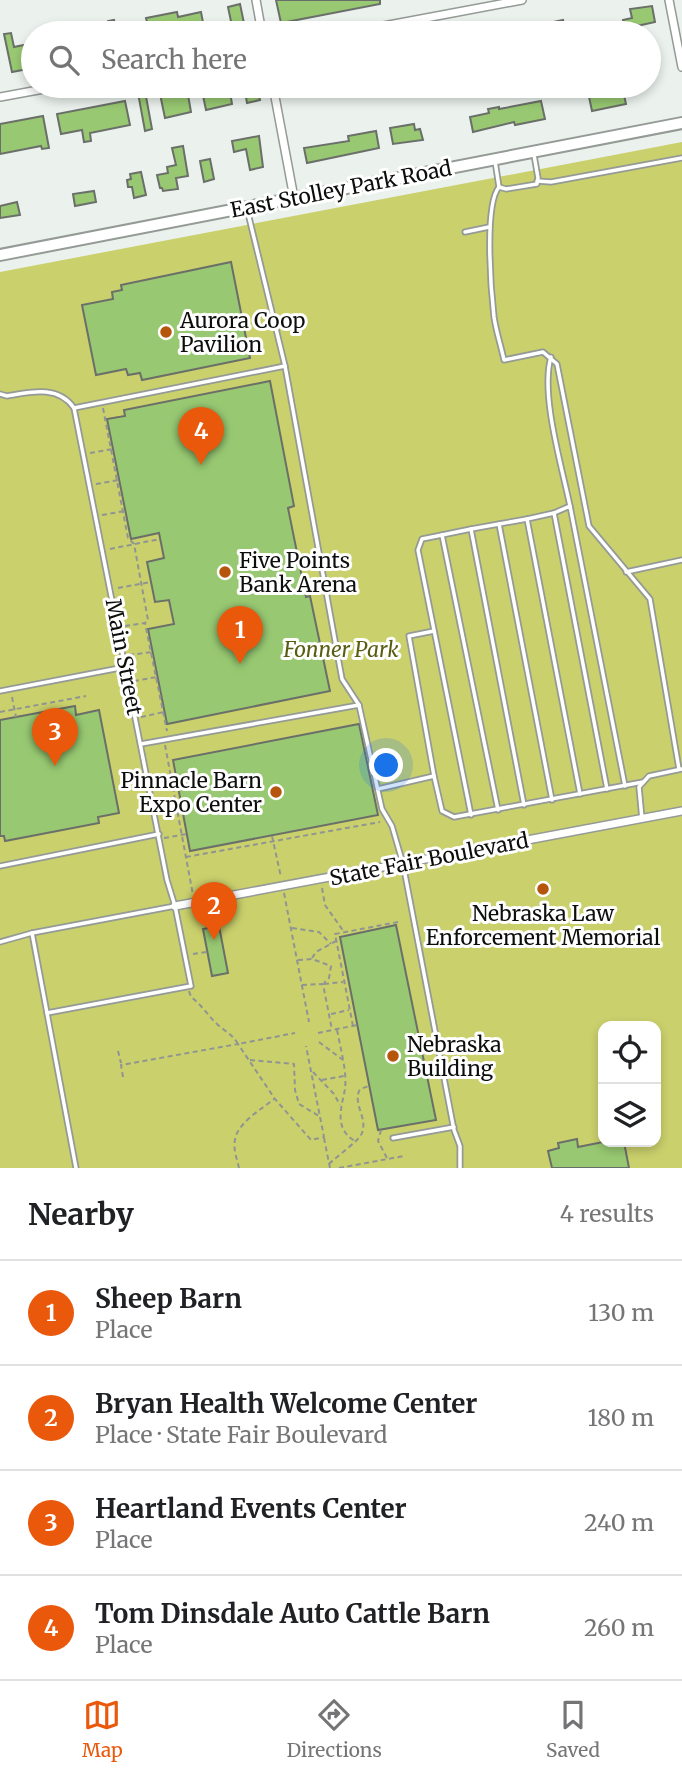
<!DOCTYPE html>
<meta charset="utf-8">
<style>
:root{--surface:#fff;--page:#f6f6f6;--text:#202124;--muted:#757577;--line:#e0e0e0;--accent:#ea580c}
body{margin:0;font-family:Merriweather,serif;background:var(--page);color:var(--text)}
.controls{position:absolute;right:21px;bottom:21px;display:grid;overflow:hidden;border-radius:14px;box-shadow:0 4px 10px #0003}
.controls button{width:63px;height:63px;display:grid;place-items:center;padding:0;border:0;border-bottom:2px solid var(--line);background:var(--surface);color:var(--text);font:35px sans-serif}
.you{position:absolute;left:387px;top:766px;width:24px;height:24px;margin:-18px;border:5px solid #fff;border-radius:50%;background:#1a73e8;box-shadow:0 0 0 10px #1a73e833}
.badge{display:grid;place-items:center;width:46px;height:46px;border-radius:50%;background:var(--accent);color:#fff;font-size:23px;font-weight:700}
.pin{position:absolute;translate:-50% -58px;filter:drop-shadow(0 2px 4px #0008)}
.pin::after{content:'';position:absolute;top:37px;width:24px;height:21px;background:inherit;clip-path:polygon(0 0,100% 0,50% 100%)}
.list{margin:0;padding:0;list-style:none}
h2{display:flex;justify-content:space-between;align-items:center;height:91px;margin:0;padding:0 28px;font-size:30px}
h2 small{font-size:23px;font-weight:400;color:var(--muted)}
.list li{display:grid;grid-template-columns:46px 1fr auto;gap:21px;align-items:center;box-sizing:border-box;height:105px;padding:0 28px;border-top:2px solid var(--line)}
.list b{display:block;font-size:26px;white-space:nowrap}
.list p{margin:0;font-size:23px;white-space:nowrap;color:var(--muted)}
.list em{font-size:23px;font-style:normal;color:var(--muted)}
.icon{flex:none;width:38px;height:38px;fill:none;stroke:currentColor;stroke-width:2;stroke-linecap:round;stroke-linejoin:round}
.map{position:relative;flex:none;width:682px;height:1168px;overflow:hidden}
.search{position:absolute;background:var(--surface);box-shadow:0 4px 10px #0003;left:21px;right:21px;top:21px;height:77px;display:flex;align-items:center;gap:18px;box-sizing:border-box;padding:0 24px;border-radius:38px;color:var(--muted);font-size:26px}
.sheet{height:511px;background:var(--surface)}
nav{display:flex;justify-content:space-around;align-items:center;box-sizing:border-box;height:98px;border-top:2px solid var(--line);background:var(--surface);font-size:19px;color:var(--muted)}
nav a{display:grid;justify-items:center;gap:4px}
nav .on{color:var(--accent)}
.map>svg:first-child{display:block}
</style>
<div class="map">
<svg width="682" height="1168" viewBox="0 0 682 1168">
<rect width="100%" height="100%" fill="#ebf2ed"/>
<path fill="#cad06c" fill-rule="evenodd" d="M682 142V1168H0V272ZM603 1026H656V1142H603Z"/>
<g fill="#98c972" stroke="#6b6f69" stroke-width="2">
<path d="M276 0H380V4L281 23Z"/>
<path d="M240 4 245 28 233 31 228 7Z"/>
<path d="M652 6 655 22 637 26 638 30 625 33 623 20 632 18 630 9Z"/>
<path d="M177 12 178 17 201 12 205 33H108V21L114 20 116 28 147 22 146 18Z"/>
<path d="M563 20 566 33H546L544 24Z"/>
<path d="M11 33 14 47 33 43V68L12 72 4 34Z"/>
<path d="M201 86H229L232 104 206 110Z"/>
<path d="M244 86H257L260 100 247 103Z"/>
<path d="M606 86H622L626 104 592 111 588 92 606 89Z"/>
<path d="M187 89 191 112 165 118 160 94Z"/>
<path d="M145 91 152 129 145 131 138 93Z"/>
<path d="M125 101 130 125 90 133 91 141 84 142 82 130 61 134 57 114Z"/>
<path d="M541 101 545 119 515 125 514 122 473 132 470 117 489 113 488 109 499 107V109Z"/>
<path d="M43 116 49 148 42 149 41 146 0 154V124Z"/>
<path d="M414 124 415 130 420 129 423 140 393 144 390 128Z"/>
<path d="M376 131 379 148 307 163 304 148 349 141 348 136Z"/>
<path d="M259 136 263 167 250 170 246 149 234 152 232 141Z"/>
<path d="M183 146 188 176 176 178 178 189 163 191 162 188H160L157 175 168 173 167 167 176 165 172 148Z"/>
<path d="M210 159 214 179 204 182 200 161Z"/>
<path d="M141 172 146 195 134 198 132 187H128L127 180 131 179 130 174Z"/>
<path d="M94 191 96 202 75 206 73 194Z"/>
<path d="M17 202 20 215 0 218V206Z"/>
<path d="M231 262 250 358 142 380 140 373 128 375 126 369 96 375 82 305 113 299 112 292 122 290 121 285Z"/>
<path d="M270 381 294 506 288 508 306 597 310 596 330 691 167 724 148 629 174 624 169 600 155 602 147 562 164 558 159 533 131 539 107 419 125 416 124 410Z"/>
<path d="M75 706 76 715 99 710 119 813 98 817 99 823 5 841 4 836H0V720Z"/>
<path d="M359 724 378 815 190 851 173 760Z"/>
<path d="M396 925 436 1120 378 1130 340 937Z"/>
<path d="M219 926 228 973 212 976 203 929Z"/>
<path d="M577 1139 578 1147 603 1142H624L629 1168H552L548 1151 559 1148 558 1143Z"/>
</g>
<g fill="none" stroke-linecap="round" stroke-linejoin="round">
<g stroke="#949a96" stroke-width="7">
<g id="lane">
<path d="M495 161 499 187C484 205 491 291 494 317 496 331 501 346 504 360L543 352 557 364 589 526 650 599 679 769"/>
<path d="M537 181 551 182 682 158"/>
<path d="M499 187 506 189 537 184 538 178 534 155"/>
<path d="M247 209 285 366"/>
<path d="M465 232 489 227"/>
<path d="M551 357C540 394 562 467 570 506"/>
<path d="M0 394 7 396C31 392 58 385 74 408L167 880 175 906 191 986 47 1013"/>
<path d="M74 408 285 366 342 679 359 705"/>
<path d="M554 513 570 506 625 786"/>
<path d="M527 519 499 524 552 800"/>
<path d="M499 524 471 529 524 805"/>
<path d="M471 529 442 535 498 810"/>
<path d="M442 535 422 539 418 550 471 815"/>
<path d="M626 572 682 560"/>
<path d="M0 691 125 667"/>
<path d="M141 744 359 705 382 809 392 826 403 864 454 1130 460 1146V1168"/>
<path d="M434 776 409 636 434 631"/>
<path d="M378 789 434 776 442 811 454 817 643 782"/>
<path d="M580 794 527 519 554 513 607 789"/>
<path d="M642 819 639 787 649 776 682 769"/>
<path d="M0 866 159 834"/>
<path d="M32 933 76 1168"/>
<path d="M0 942 32 933 175 906"/>
<path d="M393 1138 454 1127"/>
</g>
</g>
<g stroke="#949a96" stroke-width="10">
<g id="street">
<path d="M256 0 262 33"/>
<path d="M669 0 682 67"/>
<path d="M346 33 522 0"/>
<path d="M273 86 294 198"/>
<path d="M0 97 60 86"/>
<path d="M175 906 682 811"/>
</g>
</g>
<g stroke="#949a96" stroke-width="14">
<path id="secondary" d="M0 255 682 123"/>
</g>
<g stroke="#919592" stroke-width="2" stroke-dasharray="5 3.5" stroke-linecap="butt">
<path d="M103 408 128 538 134 544 148 620 145 623"/>
<path d="M90 453 113 449"/>
<path d="M96 484 119 480"/>
<path d="M102 515 125 511"/>
<path d="M110 549 160 539"/>
<path d="M118 588 151 582"/>
<path d="M125 626 145 623 167 731"/>
<path d="M129 655 152 652"/>
<path d="M134 681 157 677"/>
<path d="M12 697 16 717"/>
<path d="M0 712 86 696"/>
<path d="M141 717 164 712"/>
<path d="M165 745 193 895"/>
<path d="M153 782 176 778"/>
<path d="M159 810 182 806"/>
<path d="M272 836 281 877"/>
<path d="M164 838 187 834"/>
<path d="M186 857 380 822"/>
<path d="M322 888 325 905 344 932"/>
<path d="M284 893 309 1022"/>
<path d="M207 908 211 928"/>
<path d="M292 928 319 932 331 944"/>
<path d="M193 954 207 952"/>
<path d="M312 958 316 952 336 941"/>
<path d="M298 960 312 959 331 966 329 978 324 983"/>
<path d="M324 984 343 982"/>
<path d="M302 985 323 984 332 1030"/>
<path d="M189 991 191 997C202 1005 208 1016 218 1025 226 1032 233 1035 238 1044L295 1033"/>
<path d="M331 1014 349 1010"/>
<path d="M353 1026 335 934 398 922"/>
<path d="M337 1030 343 1059"/>
<path d="M318 1033 357 1025"/>
<path d="M319 1042 343 1060C345 1069 346 1080 345 1089 341 1109 334 1129 355 1141"/>
<path d="M118 1051 121 1063"/>
<path d="M250 1060 294 1064 295 1090 299 1104 319 1116"/>
<path d="M313 1072 334 1094 340 1105"/>
<path d="M123 1077 121 1065 238 1044 275 1099 311 1140 324 1137 306 1046"/>
<path d="M322 1080 344 1076"/>
<path d="M381 1130 378 1141 387 1158"/>
<path d="M324 1138 330 1168"/>
<path d="M329 1164C337 1156 359 1141 362 1133 368 1117 352 1104 360 1089L369 1086"/>
<path d="M239 1168C237 1159 233 1149 235 1140 237 1123 262 1109 274 1099"/>
<path d="M339 1168 404 1156"/>
</g>
<use href="#lane" stroke="#fff" stroke-width="3.5"/>
<use href="#street" stroke="#fff" stroke-width="7"/>
<use href="#secondary" stroke="#fff" stroke-width="10"/>
</g>
<g fill="#b5560c" stroke="#fff" stroke-width="2.5">
<circle cx="166" cy="332" r="7"/>
<circle cx="225" cy="572" r="7"/>
<circle cx="276" cy="792" r="7"/>
<circle cx="543" cy="889" r="7"/>
<circle cx="393" cy="1056" r="7"/>
</g>
<g text-anchor="middle" dominant-baseline="central" stroke-width="6" stroke-linejoin="round" paint-order="stroke">
<g font-size="21" fill="#0c0e0c" stroke="#fff">
<text transform="translate(341 189) rotate(-11)">East Stolley Park Road</text>
<text transform="translate(124 657) rotate(79)">Main Street</text>
<text transform="translate(429 859) rotate(-11)">State Fair Boulevard</text>
</g>
<g font-size="21" fill="#0c0e0c" stroke="#fff" text-anchor="start">
<text x="180" y="320">Aurora Coop<tspan x="180" dy="24">Pavilion</tspan></text>
<text x="239" y="560">Five Points<tspan x="239" dy="24">Bank Arena</tspan></text>
<text x="262" y="780" text-anchor="end">Pinnacle Barn<tspan x="262" dy="24">Expo Center</tspan></text>
<text x="543" y="913" text-anchor="middle">Nebraska Law<tspan x="543" dy="24">Enforcement Memorial</tspan></text>
<text x="407" y="1044">Nebraska<tspan x="407" dy="24">Building</tspan></text>
</g>
<g font-size="21" font-style="italic" fill="#595d11" stroke="#fff">
<text x="341" y="649">Fonner Park</text>
</g>
</g>
</svg>
<div class="controls">
<button><svg class="icon" aria-label="locate" viewBox="0 0 24 24"><circle cx="12" cy="12" r="6"/><path d="M12 2v4M12 18v4M2 12h4M18 12h4"/></svg></button>
<button><svg class="icon" aria-label="layers" viewBox="0 0 24 24"><path d="M12 4l9 5-9 5-9-5zM3 14l9 5 9-5"/></svg></button>
</div>
<div class="you"></div>
<div class="pin badge" style="left:240px;top:664px">1</div>
<div class="pin badge" style="left:214px;top:940px">2</div>
<div class="pin badge" style="left:55px;top:766px">3</div>
<div class="pin badge" style="left:201px;top:465px">4</div>
<div class="search"><svg class="icon" aria-label="search" viewBox="0 0 24 24"><circle cx="10" cy="10" r="6"/><path d="M15 15l6 6"/></svg>Search here</div>
</div>
<section class="sheet">
<h2>Nearby<small>4 results</small></h2>
<ul class="list">
<li><span class="badge">1</span><div><b>Sheep Barn</b><p>Place</p></div><em>130 m</em></li>
<li><span class="badge">2</span><div><b>Bryan Health Welcome Center</b><p>Place · State Fair Boulevard</p></div><em>180 m</em></li>
<li><span class="badge">3</span><div><b>Heartland Events Center</b><p>Place</p></div><em>240 m</em></li>
<li><span class="badge">4</span><div><b>Tom Dinsdale Auto Cattle Barn</b><p>Place</p></div><em>260 m</em></li>
</ul>
</section>
<nav>
<a class="on"><svg class="icon" aria-label="map" viewBox="0 0 24 24"><path d="M3 6l6-2 6 2 6-2v14l-6 2-6-2-6 2zM9 4v14M15 6v14"/></svg>Map</a>
<a><svg class="icon" aria-label="directions" viewBox="0 0 24 24"><path d="M12 3l9 9-9 9-9-9zM9 14v-3h6M13 9l2 2-2 2"/></svg>Directions</a>
<a><svg class="icon" aria-label="saved" viewBox="0 0 24 24"><path d="M7 4h10v16l-5-4-5 4z"/></svg>Saved</a>
</nav>
